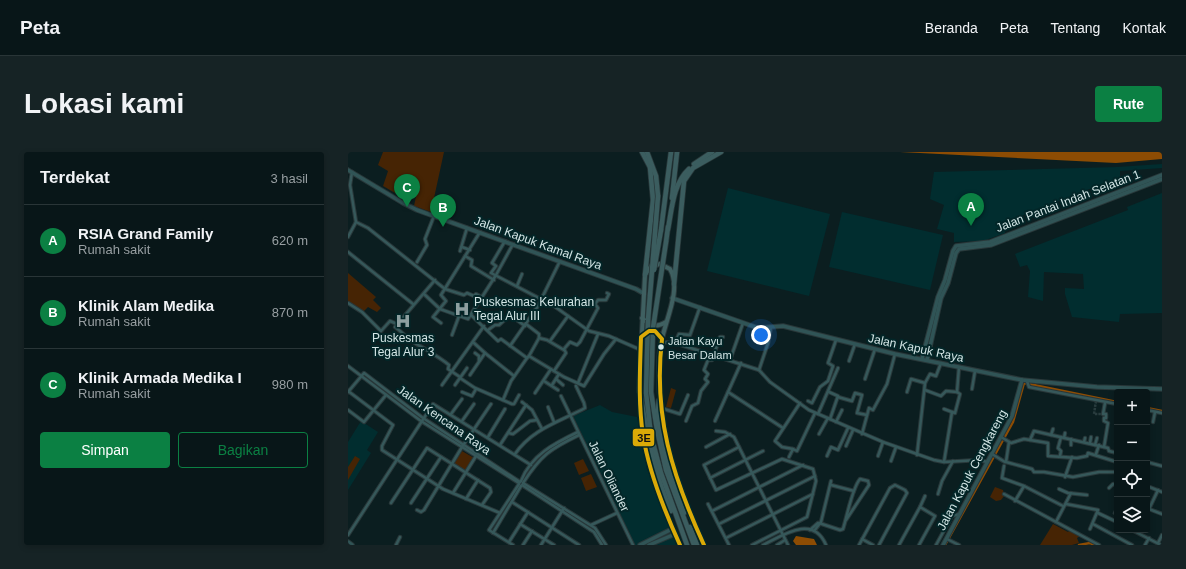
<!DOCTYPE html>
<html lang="id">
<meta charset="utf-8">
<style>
:root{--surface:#081618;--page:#162325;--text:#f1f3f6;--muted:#989fa2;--line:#293537;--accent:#0b8043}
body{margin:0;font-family:Arial,sans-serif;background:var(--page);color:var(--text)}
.controls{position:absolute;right:12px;bottom:12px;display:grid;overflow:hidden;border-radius:4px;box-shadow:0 2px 6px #0003}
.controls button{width:36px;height:36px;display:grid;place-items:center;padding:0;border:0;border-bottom:1px solid var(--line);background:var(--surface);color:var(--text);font:20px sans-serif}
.you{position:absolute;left:413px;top:183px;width:14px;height:14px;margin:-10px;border:3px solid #fff;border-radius:50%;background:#1a73e8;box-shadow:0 0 0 6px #1a73e833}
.badge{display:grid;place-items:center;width:26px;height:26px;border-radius:50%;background:var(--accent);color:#fff;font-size:13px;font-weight:700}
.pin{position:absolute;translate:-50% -33px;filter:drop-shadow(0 1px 2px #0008)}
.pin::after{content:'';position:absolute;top:21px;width:14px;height:12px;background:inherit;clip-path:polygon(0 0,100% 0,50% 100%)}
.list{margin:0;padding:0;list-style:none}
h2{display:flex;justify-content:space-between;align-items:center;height:52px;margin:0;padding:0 16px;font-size:17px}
h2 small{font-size:13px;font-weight:400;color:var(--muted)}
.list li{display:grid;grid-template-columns:26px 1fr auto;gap:12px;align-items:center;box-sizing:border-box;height:72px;padding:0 16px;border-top:1px solid var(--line)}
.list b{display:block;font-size:15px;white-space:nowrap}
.list p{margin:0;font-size:13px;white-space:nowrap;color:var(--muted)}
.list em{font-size:13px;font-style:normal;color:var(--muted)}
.actions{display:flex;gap:8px;padding:12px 16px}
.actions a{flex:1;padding:9px 0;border:1px solid var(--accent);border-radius:4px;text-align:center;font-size:14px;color:var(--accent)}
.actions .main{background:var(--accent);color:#fff}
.icon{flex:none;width:22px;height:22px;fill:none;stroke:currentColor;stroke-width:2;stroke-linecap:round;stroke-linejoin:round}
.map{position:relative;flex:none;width:814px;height:393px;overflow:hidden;border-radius:4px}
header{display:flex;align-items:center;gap:24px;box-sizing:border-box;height:56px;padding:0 20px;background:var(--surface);border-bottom:1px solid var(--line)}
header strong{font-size:19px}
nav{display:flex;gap:22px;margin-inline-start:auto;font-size:14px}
.intro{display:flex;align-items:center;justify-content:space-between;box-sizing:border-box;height:96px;padding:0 24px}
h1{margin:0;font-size:28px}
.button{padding:10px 18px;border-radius:4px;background:var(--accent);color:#fff;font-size:14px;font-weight:700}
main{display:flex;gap:24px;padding:0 24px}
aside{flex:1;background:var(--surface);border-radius:4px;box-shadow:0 2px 6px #0003}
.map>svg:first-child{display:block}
</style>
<header>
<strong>Peta</strong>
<nav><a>Beranda</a><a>Peta</a><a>Tentang</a><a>Kontak</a></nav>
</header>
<div class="intro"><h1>Lokasi kami</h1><a class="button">Rute</a></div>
<main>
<aside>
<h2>Terdekat<small>3 hasil</small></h2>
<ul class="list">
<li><span class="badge">A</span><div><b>RSIA Grand Family</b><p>Rumah sakit</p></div><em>620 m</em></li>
<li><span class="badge">B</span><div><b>Klinik Alam Medika</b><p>Rumah sakit</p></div><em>870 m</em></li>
<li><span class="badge">C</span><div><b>Klinik Armada Medika I</b><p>Rumah sakit</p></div><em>980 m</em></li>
</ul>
<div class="actions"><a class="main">Simpan</a><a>Bagikan</a></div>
</aside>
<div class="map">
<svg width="814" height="393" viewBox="0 0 814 393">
<rect width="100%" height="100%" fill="#0b1e20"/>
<g fill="#012d2f">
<path d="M814 12V16L772 19V25L655 71 657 81 635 89 606 90V81L589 77 596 53 582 47 586 20 769 15Z"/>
<path d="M380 36 482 62 461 144 359 119Z"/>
<path d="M814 41V161L772 162 771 170 724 165 717 142V136L736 137 735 122 696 120 695 149 680 145 682 119 679 113 672 115 667 102 780 58 779 55Z"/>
<path d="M494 60 595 83 582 138 481 115Z"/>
<path d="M252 253 264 260 289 265 299 317 329 393H287L225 264Z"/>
<path d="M13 269 30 280 19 298 23 301 0 338V290Z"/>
</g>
<g fill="#462404">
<path d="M35 0H96L83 60 66 54 68 44 65 43 66 36 59 34 56 37 54 45 35 34 40 19 30 13Z"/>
<path d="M0 121 28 145 25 148 33 156 29 160 20 155 15 160 0 150Z"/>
<path d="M323 236 328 238 323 256 318 255Z"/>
<path d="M114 299 126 306 117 319 106 312Z"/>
<path d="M7 304 12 307 0 328V315Z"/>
<path d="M235 307 241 319 231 323 226 311Z"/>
<path d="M243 322 249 335 238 339 233 326Z"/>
<path d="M647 335 655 338 656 344 653 348 648 349 642 345Z"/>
<path d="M705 372 720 380 721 379 732 384 729 386 731 391 724 393H692Z"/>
</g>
<g fill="#8d4c03">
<path d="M552 0H814V7L768 11Z"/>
<path d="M448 384 466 387 469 393H448L445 389Z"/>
</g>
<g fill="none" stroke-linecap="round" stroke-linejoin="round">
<g stroke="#8d4c03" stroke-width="2.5">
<path d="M799 256 814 259"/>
<path d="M597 393 665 270 676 231 769 250"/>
<path d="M731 393 742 391 746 393"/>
</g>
<path stroke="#293c3e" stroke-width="2.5" stroke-dasharray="2.5 1" stroke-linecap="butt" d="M748 249 746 262H755"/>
<g stroke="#29383a" stroke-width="4.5">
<g id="street">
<path d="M8 70 20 76 97 137 116 143 119 141 126 144 128 142 135 146"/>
<path d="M0 85 8 70 2 33 4 20"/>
<path d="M157 89 144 111 148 114 143 121 206 154 241 179 261 184 293 198"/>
<path d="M114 95 122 98"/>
<path d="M112 99 119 76"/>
<path d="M0 100 65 152"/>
<path d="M117 104 124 108 123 114 146 128"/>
<path d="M69 110 79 93 77 87 86 64"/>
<path d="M87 128 47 175C54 180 60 187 67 191 78 198 90 204 101 213L100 217 112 225"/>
<path d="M169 134 174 122"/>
<path d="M76 142 92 157 120 167 148 123 165 92"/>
<path d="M0 151 14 160 33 179 42 169 49 172"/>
<path d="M123 163 150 189 153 187 179 206 181 204 216 225 236 234 256 202 268 187"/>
<path d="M93 171 85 165 98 149 93 143 132 80"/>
<path d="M178 172 191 182V186L199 188 216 198"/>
<path d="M140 178 147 173H151L162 163 177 174"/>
<path d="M104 183 111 164"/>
<path d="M202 189 220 164"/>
<path d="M314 190 327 191 411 218 422 230 461 258 535 290 586 308 596 310 631 308 639 310"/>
<path d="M327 191 331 182 342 183 352 155"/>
<path d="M162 194 190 154 212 109"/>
<path d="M127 201 131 204V209"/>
<path d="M137 201 166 224"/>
<path d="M181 204 191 186"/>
<path d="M382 208 395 171"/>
<path d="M501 209 507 192"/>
<path d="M0 214 73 269 171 331"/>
<path d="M411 218 420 191 423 175"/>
<path d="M206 219 218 201 216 197 222 190 229 193 232 190 250 156 247 152 250 148H258L261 142 259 141"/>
<path d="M122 223 137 201 126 191"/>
<path d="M112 226 127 236 164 252H166L171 243"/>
<path d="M208 227 215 233"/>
<path d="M517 227 527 197"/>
<path d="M196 229 210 238"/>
<path d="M679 229 681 235 769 252"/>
<path d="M230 231 250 182"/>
<path d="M577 231 582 222 588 224 593 211"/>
<path d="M94 233 136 174"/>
<path d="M107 233 119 216"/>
<path d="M204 233 211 222"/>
<path d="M624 237 627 219"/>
<path d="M577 238 593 244 598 239 609 240"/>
<path d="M0 239 45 273 34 294V298L95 337 152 361"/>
<path d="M0 240 16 221 75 266 172 330"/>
<path d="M114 240 124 244 128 237"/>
<path d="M380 240 435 276"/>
<path d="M481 240 490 244 482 267"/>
<path d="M559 240 563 227 577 231 569 303"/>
<path d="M609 240 611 215"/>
<path d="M187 241 203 217"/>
<path d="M213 244 285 393"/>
<path d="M490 245 504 249 507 241 514 243 509 261 519 263"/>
<path d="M155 248 163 229 179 206"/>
<path d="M460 249 464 251 472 235 480 229 485 214 480 211 488 188"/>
<path d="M174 250 184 258 194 277"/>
<path d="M200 255 206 270"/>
<path d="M313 256 332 262 340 243"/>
<path d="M596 257 604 260"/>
<path d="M0 258 16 270 38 243"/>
<path d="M799 258 814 261"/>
<path d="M103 262 114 247"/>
<path d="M470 262 490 216"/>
<path d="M114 269 126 252"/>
<path d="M338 269 344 254 350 251 353 239 360 230 357 227 360 222 356 218 360 208H364L372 185H375"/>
<path d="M367 269 393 211"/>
<path d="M488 270 494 258"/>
<path d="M805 270 807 260"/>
<path d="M368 279 377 280 386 285 440 393"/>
<path d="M160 281 165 282 182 269 189 268"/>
<path d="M471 282 480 266"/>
<path d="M514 282 521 256 525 258 539 232 547 202"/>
<path d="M703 283 705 277"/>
<path d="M140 285 157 257"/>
<path d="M653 285 663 291 676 287 700 291V304L729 306 739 304 740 301 769 310"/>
<path d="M716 286 717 281"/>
<path d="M682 288 686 279 760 296 761 299 769 301"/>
<path d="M661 290 658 310 684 317 686 320H696L725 325 751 320H769"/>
<path d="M736 290 737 286"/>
<path d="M768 290H769"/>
<path d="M742 291 743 285"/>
<path d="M152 293 178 253"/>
<path d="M723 293V287"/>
<path d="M747 293 749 286"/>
<path d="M498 294 505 278"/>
<path d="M358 295 382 282"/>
<path d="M391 295 356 313 368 338 434 307 465 317 468 329 459 365 404 393"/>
<path d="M756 295 760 271 756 269V266H758V262H755L757 251"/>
<path d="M445 297 434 295 427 289 452 251"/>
<path d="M167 302C184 277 211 270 237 256L236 251 228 234"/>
<path d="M644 302 657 310"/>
<path d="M748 302 751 293"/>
<path d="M479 304 483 295 490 298 500 276"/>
<path d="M530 304 535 290"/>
<path d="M712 304 713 299 710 296 713 285"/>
<path d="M441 305 445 297 449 299 467 261"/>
<path d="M543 309 548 295"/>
<path d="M596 310 604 260 607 261 612 242 609 240"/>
<path d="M799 310 814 314"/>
<path d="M656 314 654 326 676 334"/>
<path d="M717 325 724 305"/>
<path d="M362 326 415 299"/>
<path d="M173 329C183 303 207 291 230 280"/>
<path d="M175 331 247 376 258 393"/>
<path d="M175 331C193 303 202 297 231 283"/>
<path d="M174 333 246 380 254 393"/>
<path d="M483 333 506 339"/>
<path d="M799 334 814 340"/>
<path d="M761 336 765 332 769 333"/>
<path d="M711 337 720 341 739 343"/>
<path d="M810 338 801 357 814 362"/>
<path d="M105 341 128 304"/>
<path d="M590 342 594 329 605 309"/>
<path d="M656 342 751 393"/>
<path d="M118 347 130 328"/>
<path d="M667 349 676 334 715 354"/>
<path d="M164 350 231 393"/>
<path d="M43 351 79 296 142 336 143 340 134 353"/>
<path d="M63 351 93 305"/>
<path d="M360 352 381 393"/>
<path d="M718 352 750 358 742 377"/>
<path d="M572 355 577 344"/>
<path d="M69 358 73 360 76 358 114 295 143 252"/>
<path d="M364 359 455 313"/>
<path d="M750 361 769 370"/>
<path d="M767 361 769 357"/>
<path d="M708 370 723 341"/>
<path d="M471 371 492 378 495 377C499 365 504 336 512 327L520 329 521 333 498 368"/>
<path d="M172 372 206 393"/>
<path d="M371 372 467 324"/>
<path d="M745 372 784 393"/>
<path d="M243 373 269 361"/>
<path d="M462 378 470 371"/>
<path d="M784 378 813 393"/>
<path d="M466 379 473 370 483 329"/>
<path d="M145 381 173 334"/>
<path d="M0 383 85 252 183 313"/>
<path d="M378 386 465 342"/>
<path d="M514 387 525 393"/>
<path d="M599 387 611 393"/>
<path d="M161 390 180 360"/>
<path d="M810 391 814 383"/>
<path d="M48 393 52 385"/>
<path d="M165 393 141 378 171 332"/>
<path d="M175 393 184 379"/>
<path d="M193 393 216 356"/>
<path d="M415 393C435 383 465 362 478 393"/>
<path d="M429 393 437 388"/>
<path d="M511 393 542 336 547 333 557 338 559 341 531 393"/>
<path d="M551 393 572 355 587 364 571 393"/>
<path d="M588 393 604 364 612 362"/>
<path d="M797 393 801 386"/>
</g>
</g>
<g stroke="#29383a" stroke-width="5.5">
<g id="secondary">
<path d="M0 18 55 51 69 58 288 137 295 141"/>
<path d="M324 146 410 176 435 174 547 202 674 228 749 235 814 237"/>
<path d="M574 207 590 145 597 128 605 99 608 94 642 90 814 23"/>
<path d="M579 208 593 146 600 131 608 101 611 97 643 93 814 27"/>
<path d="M0 390 4 393"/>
<path d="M292 393 324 377"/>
<path d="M301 393 327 382"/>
<path d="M595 393 664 264 674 228"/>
</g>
</g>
<g stroke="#29383a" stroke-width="6">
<g id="primary">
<path d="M294 166C302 174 308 176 318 170"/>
<path d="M294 184 296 181 304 179 311 182 314 187"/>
<path d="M291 239 297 123 303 114 312 112 322 117C335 139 314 174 312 197 306 266 326 332 356 393"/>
<path d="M292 249C294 300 311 347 332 393"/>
</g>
</g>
<g stroke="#29383a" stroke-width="6">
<g id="highway">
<path d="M294 0 303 17"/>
<path d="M299 0 308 24 310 44"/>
<path d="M346 12 364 0"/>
<path d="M324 46 329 0"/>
<path d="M320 77C324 56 325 32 341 17"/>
<path d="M313 78 323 0"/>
<path d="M318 90 320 75"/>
<path d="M297 123 305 48 302 15"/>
<path d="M326 132 336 29 345 16 373 0"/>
<path d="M300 168 302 143"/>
<path d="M291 236C299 278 305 320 323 359"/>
<path d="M303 240 309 278 318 318 346 393"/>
<path d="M298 241 303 283 313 321 339 393"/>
<path d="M311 248C306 279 325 332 336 361"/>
<path d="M342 375 349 393"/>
</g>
</g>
<use href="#street" stroke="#36585a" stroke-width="2.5"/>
<use href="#secondary" stroke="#305456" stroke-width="3.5"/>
<use href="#primary" stroke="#3f6061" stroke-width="4"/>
<use href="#highway" stroke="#3b5d5f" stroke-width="4.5"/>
<g stroke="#29383a" stroke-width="6" stroke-linecap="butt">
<g id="highway-bridge">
<path d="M306 118 313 78"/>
<path d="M302 143 310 44"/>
<path d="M303 240 305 176 318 90"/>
<path d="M298 241 300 168"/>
</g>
</g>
<use href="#highway-bridge" stroke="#3b5d5f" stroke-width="4.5"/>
<g stroke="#032628" stroke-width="7">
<path id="bus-1" d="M332 393C316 358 301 321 295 283 290 250 292 218 293 185L301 179H307L314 187C305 264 324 323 356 393"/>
</g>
<use href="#bus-1" stroke="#dbaa07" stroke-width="4"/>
</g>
<defs>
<g id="hospital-bare" transform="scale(1.2)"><path d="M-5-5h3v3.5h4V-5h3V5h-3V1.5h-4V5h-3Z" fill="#8d9fa0" stroke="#032628" stroke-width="2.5" paint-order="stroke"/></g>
</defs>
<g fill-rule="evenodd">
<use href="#hospital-bare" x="114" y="157"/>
<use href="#hospital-bare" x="55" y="169"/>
</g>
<circle fill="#d3e5e5" stroke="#032628" stroke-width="1.5" cx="313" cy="195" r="3.5"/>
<g text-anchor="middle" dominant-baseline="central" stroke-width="4" stroke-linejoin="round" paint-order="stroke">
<g font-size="11" fill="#d3e5e5" stroke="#032628" text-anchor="start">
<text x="320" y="189">Jalan Kayu<tspan x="320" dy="14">Besar Dalam</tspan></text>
</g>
<g font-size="12" fill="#d3e5e5" stroke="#032628">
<text transform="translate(720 49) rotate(-21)">Jalan Pantai Indah Selatan 1</text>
<text transform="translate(190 91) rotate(20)">Jalan Kapuk Kamal Raya</text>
<text transform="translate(568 196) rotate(12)">Jalan Kapuk Raya</text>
<text transform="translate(96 268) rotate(35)">Jalan Kencana Raya</text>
<text transform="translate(624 318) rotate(-62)">Jalan Kapuk Cengkareng</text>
<text transform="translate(261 324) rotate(64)">Jalan Oliander</text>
</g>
<g font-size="12" fill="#d3e5e5" stroke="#032628" text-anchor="start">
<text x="126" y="150">Puskesmas Kelurahan<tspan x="126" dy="14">Tegal Alur III</tspan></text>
<text x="55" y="186" text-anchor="middle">Puskesmas<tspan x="55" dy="14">Tegal Alur 3</tspan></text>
</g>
</g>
<rect stroke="#032628" stroke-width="1.5" x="284" y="276" width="23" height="19" rx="4" fill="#dbaa07"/>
<g font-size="11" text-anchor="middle" font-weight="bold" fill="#111">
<text x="296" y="290">3E</text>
</g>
</svg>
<div class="controls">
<button>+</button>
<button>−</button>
<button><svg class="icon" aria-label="locate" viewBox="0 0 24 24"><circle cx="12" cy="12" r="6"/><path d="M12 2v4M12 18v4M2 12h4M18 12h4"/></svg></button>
<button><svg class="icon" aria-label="layers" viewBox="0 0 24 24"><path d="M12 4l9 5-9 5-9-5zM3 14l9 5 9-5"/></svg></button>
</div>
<div class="you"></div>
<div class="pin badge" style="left:623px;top:74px">A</div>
<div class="pin badge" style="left:95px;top:75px">B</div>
<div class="pin badge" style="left:59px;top:55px">C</div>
</div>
</main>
